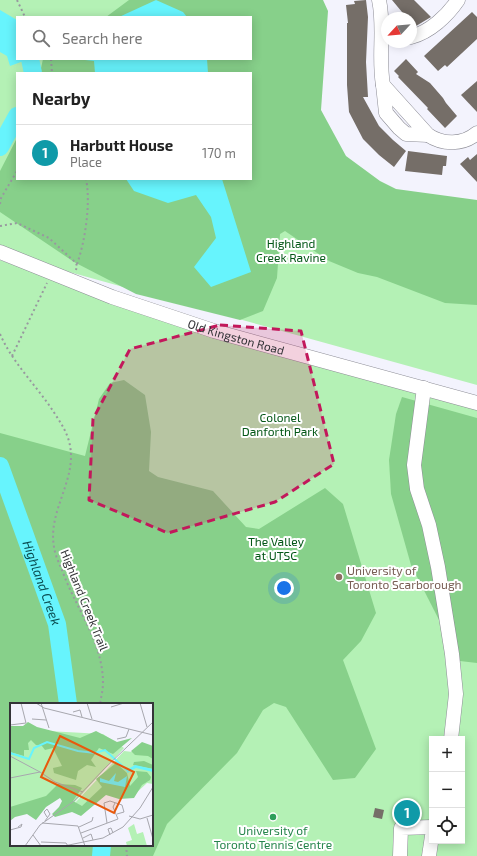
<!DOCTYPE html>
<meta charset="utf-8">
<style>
:root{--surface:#fff;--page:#f6f6f6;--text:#222;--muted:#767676;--line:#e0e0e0;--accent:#732ca0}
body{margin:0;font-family:"Exo 2",sans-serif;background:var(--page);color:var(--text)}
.controls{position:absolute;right:12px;bottom:12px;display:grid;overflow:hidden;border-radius:0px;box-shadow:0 2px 10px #0003}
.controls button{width:36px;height:36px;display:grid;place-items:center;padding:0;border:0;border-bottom:1px solid var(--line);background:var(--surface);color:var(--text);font:20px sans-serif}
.compass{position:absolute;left:381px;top:12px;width:36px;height:36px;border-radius:50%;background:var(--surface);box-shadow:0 2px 10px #0003;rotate:244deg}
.you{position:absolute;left:284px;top:588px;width:14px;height:14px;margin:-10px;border:3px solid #fff;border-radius:50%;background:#1a73e8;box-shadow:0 0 0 6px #1a73e833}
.badge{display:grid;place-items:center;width:26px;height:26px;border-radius:50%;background:var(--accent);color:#fff;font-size:13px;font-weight:700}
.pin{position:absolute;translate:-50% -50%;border:2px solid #fff;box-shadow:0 1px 4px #0006}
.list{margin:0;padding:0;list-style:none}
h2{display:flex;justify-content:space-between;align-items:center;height:52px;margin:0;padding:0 16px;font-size:17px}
h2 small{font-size:13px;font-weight:400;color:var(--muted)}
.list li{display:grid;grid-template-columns:26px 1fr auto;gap:12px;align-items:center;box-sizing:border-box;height:56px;padding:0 16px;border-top:1px solid var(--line)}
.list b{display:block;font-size:15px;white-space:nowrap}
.list p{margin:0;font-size:13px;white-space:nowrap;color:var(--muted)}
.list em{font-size:13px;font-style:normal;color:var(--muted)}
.icon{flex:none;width:22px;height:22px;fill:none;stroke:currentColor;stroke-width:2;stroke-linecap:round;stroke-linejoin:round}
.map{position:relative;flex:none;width:477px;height:856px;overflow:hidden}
.search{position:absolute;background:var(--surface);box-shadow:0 2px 10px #0003;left:16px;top:16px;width:236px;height:44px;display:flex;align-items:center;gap:10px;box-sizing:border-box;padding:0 14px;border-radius:0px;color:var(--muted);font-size:15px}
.panel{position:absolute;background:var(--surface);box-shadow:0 2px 10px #0003;left:16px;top:72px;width:236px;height:108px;border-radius:0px}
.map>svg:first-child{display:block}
</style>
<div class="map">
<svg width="477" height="856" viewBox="0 0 477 856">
<rect width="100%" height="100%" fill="#f3f3fd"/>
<g fill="#b4f1b5" fill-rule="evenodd">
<path d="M0 0H300L315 145 357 203 477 225V385L62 270 0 246ZM17 17H251V59H17ZM17 73H251V179H17Z"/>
<path d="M0 260 80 288 477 396V856H0ZM11 704H152V845H11ZM432 739H462V841H432Z"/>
</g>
<g fill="#87d08a" fill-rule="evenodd">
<path d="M129 0H323L328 11 321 110 346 156 380 181 396 189 477 200V305L445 303 377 277 358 273 329 261 285 231 280 234 277 278 263 311 240 320 136 294 74 262 0 212V171L17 138V179H251V73H40L43 59H251V17H106Z"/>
<path d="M124 380 145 395 151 432 149 471 158 477 213 491 246 527 259 529 325 488 343 504 376 613 361 641 343 660 376 749 355 778 333 780 286 707 274 703 263 710 237 753 167 824 153 856H0V433L85 456 99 399 110 383ZM11 704H152V845H11Z"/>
<path d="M402 397 477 418V663L460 661 411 565 391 494 389 460 396 414Z"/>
</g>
<g fill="#67f4fd">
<path d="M156 0 183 12 187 17H119Z"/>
<path d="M0 10 17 20V59H29L10 66 7 56 0 52Z"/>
<path d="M76 59H207L208 73H95L94 61Z"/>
<path d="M126 179H222L251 272 211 287 194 267 216 238 211 217 196 195 168 203 134 191Z"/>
</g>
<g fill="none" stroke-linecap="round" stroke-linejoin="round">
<g stroke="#67f4fd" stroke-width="18">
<path d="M30 59 33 73"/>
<path d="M0 147 17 116"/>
<path id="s1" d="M0 466 57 624 68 704"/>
<path d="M101 856 102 845"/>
</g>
</g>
<g fill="#756e68">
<path d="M366 0 368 17 366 62 368 97H363L379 126 393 140 406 151 394 167 379 155 363 139 349 112 347 85V23H348L346 5 355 4 354 1Z"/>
<path d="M392 0H414L431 17 416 26 411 22V18H407Z"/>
<path d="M472 12 477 17V39L447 67 445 65 438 71 424 56Z"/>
<path d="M406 59 418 72 416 74 430 83 443 98 446 103 457 116 445 128 427 109 428 108 398 77 399 76 394 71Z"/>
<path d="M477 81V112L461 95Z"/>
<path d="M408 151 447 156 446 166H443L442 175 405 171Z"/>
<path d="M477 154V182L460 164 468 157 470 160Z"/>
<path d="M401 804 416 807 414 819H398Z"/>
<path d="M375 808 384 810 382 819 373 817Z"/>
<path d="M311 842 312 851H298V843Z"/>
</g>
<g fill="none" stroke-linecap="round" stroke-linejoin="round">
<g stroke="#8c8c95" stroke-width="15">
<g id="minor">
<path d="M379 0C385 28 378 57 383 85L428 135C443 145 463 145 477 133"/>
<path d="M411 37C430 32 447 16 458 0"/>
<path d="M383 85 386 113 399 128 406 134 428 135"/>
<path id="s2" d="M0 252 112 297 214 331 477 403"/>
<path d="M424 388 414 465 417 489 429 525 438 567 452 654 456 694 451 739"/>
<path d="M400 856 401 828 432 827"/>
<path d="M429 856 432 836"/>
</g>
</g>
<g stroke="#98989f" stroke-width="2" stroke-dasharray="2 3" stroke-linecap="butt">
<path d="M17 0 25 17"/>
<path d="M51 59 52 73"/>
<path d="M0 204 1 198 17 171"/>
<path d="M0 226 17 223 49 238 76 263 77 266 76 270"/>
<path d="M77 264C85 242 91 203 86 179"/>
<path d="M0 334C13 364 38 387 55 414 60 422 65 429 68 438 81 476 47 509 54 547 55 555 59 563 62 570 75 607 103 642 103 683 103 690 101 697 100 704"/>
<path d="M12 356 47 283"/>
<path d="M126 845 127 856"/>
</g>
<use href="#minor" stroke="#fff" stroke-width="14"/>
</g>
<path fill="#c2185b" fill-opacity="0.2" stroke="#c2185b" stroke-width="3" stroke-dasharray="8 5" stroke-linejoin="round" d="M220 325 301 331 334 464 275 502 168 533 89 500 93 419 130 349Z"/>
<circle fill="#8d6e63" stroke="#fff" stroke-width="1.5" cx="339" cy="577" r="4"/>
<circle fill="#2e9e5b" stroke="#fff" stroke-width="1.5" cx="273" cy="817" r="4"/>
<g text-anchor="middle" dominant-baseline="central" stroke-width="4" stroke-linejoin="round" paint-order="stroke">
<g font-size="12" fill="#035616" stroke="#fff">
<text x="291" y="243">Highland<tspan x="291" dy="14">Creek Ravine</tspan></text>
<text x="280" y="417">Colonel<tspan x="280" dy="14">Danforth Park</tspan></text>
<text x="276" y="541">The Valley<tspan x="276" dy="14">at UTSC</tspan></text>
</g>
<g font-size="12" fill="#343438" stroke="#fff">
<text stroke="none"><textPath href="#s2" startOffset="251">Old Kingston Road</textPath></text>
<text transform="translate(85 600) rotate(68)">Highland Creek Trail</text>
</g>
<g font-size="12" fill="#785e54" stroke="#fff" text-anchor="start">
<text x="347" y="570">University of<tspan x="347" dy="14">Toronto Scarborough</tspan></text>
</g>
<g font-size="12" fill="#27864d" stroke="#fff">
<text x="273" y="830">University of<tspan x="273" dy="14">Toronto Tennis Centre</tspan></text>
</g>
<g font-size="13" font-style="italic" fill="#094b4f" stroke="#fff">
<text stroke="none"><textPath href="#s1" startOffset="124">Highland Creek</textPath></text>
</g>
</g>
<g transform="translate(10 703)">
<rect width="143" height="143" fill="#f3f3fd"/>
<path d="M0 26 93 31 114 45 64 100 54 92 0 114ZM143 44V81L137 80 124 92 91 91 82 103 68 112 64 101 114 48 123 49ZM124 121 127 131 133 129 137 143H117L116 139 122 137 118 125Z" fill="#b4f1b5"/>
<path d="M18 19 27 24 70 35 86 28 107 39 122 35 103 51 89 45 81 57 86 64 77 62 68 68 66 77 44 70 43 65 52 63 43 45 35 47 32 43 26 42 21 37 18 40 19 47H14V53L0 49V23H13ZM132 39 143 43V56L138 53 125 52 121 48ZM134 58 143 62V66L123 62 124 59ZM106 60 117 70 120 83 128 74 126 68 137 69 141 74 140 77 132 82 124 95 109 96 96 92 71 113 62 109 45 114 42 111 49 104 52 98 50 95 36 104 26 117 17 111 5 114 0 118V104L36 93 48 81 65 82 72 85 63 98 72 103 92 84 86 76Z" fill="#87d08a"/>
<path d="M125 62 143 66V69L126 65 117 70V67ZM106 70 104 78 108 79 117 73 115 84 90 79V75L99 78Z" fill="#67f4fd"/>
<path fill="none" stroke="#67f4fd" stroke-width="2" d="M0 50 19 56 24 45 37 39 68 48 85 50 95 47 119 69"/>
<path fill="none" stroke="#a7a7ae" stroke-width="1" d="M26 0 34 5 143 32M31 0 39 25M77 0 82 16M130 0 137 24M101 4 114 0M63 9 70 7 72 14M22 16 36 17M0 22 16 20 11 0M107 36 116 34 119 26M0 53 30 69M0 75 30 69 45 79 73 89M119 113 130 116 143 112M137 115 143 136M35 118 40 111 37 106 34 109 37 114M32 120 68 123 75 143M97 120 94 100 100 98 112 102 114 109 107 111M69 124 82 118 83 114M0 127 11 124 12 121 8 124M71 130 108 116 103 104 105 100M23 132 31 143M100 132 98 126 101 125 103 130M73 135 81 131 83 137M31 139 56 140 58 143M15 143 30 122 64 98 94 66 143 19M54 143 93 135 113 124 130 105 143 84"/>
<path fill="#e8590c" fill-opacity="0.15" stroke="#e8590c" stroke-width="2" d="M50 33 124 69 104 110 31 74Z"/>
<rect width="143" height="143" fill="none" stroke="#343438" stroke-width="2"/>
</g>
</svg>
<div class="controls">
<button>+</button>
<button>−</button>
<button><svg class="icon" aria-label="locate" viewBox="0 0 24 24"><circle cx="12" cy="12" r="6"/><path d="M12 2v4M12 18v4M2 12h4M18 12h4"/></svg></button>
</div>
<svg class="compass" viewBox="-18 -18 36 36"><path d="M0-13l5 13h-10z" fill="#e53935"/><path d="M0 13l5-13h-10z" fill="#767676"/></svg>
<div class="you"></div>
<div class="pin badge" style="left:407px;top:813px;background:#0f9aa8">1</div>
<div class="search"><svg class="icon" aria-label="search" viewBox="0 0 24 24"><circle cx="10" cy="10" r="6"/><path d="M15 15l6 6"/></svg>Search here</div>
<section class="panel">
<h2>Nearby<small></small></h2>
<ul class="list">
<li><span class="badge" style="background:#0f9aa8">1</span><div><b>Harbutt House</b><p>Place</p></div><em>170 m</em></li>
</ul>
</section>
</div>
